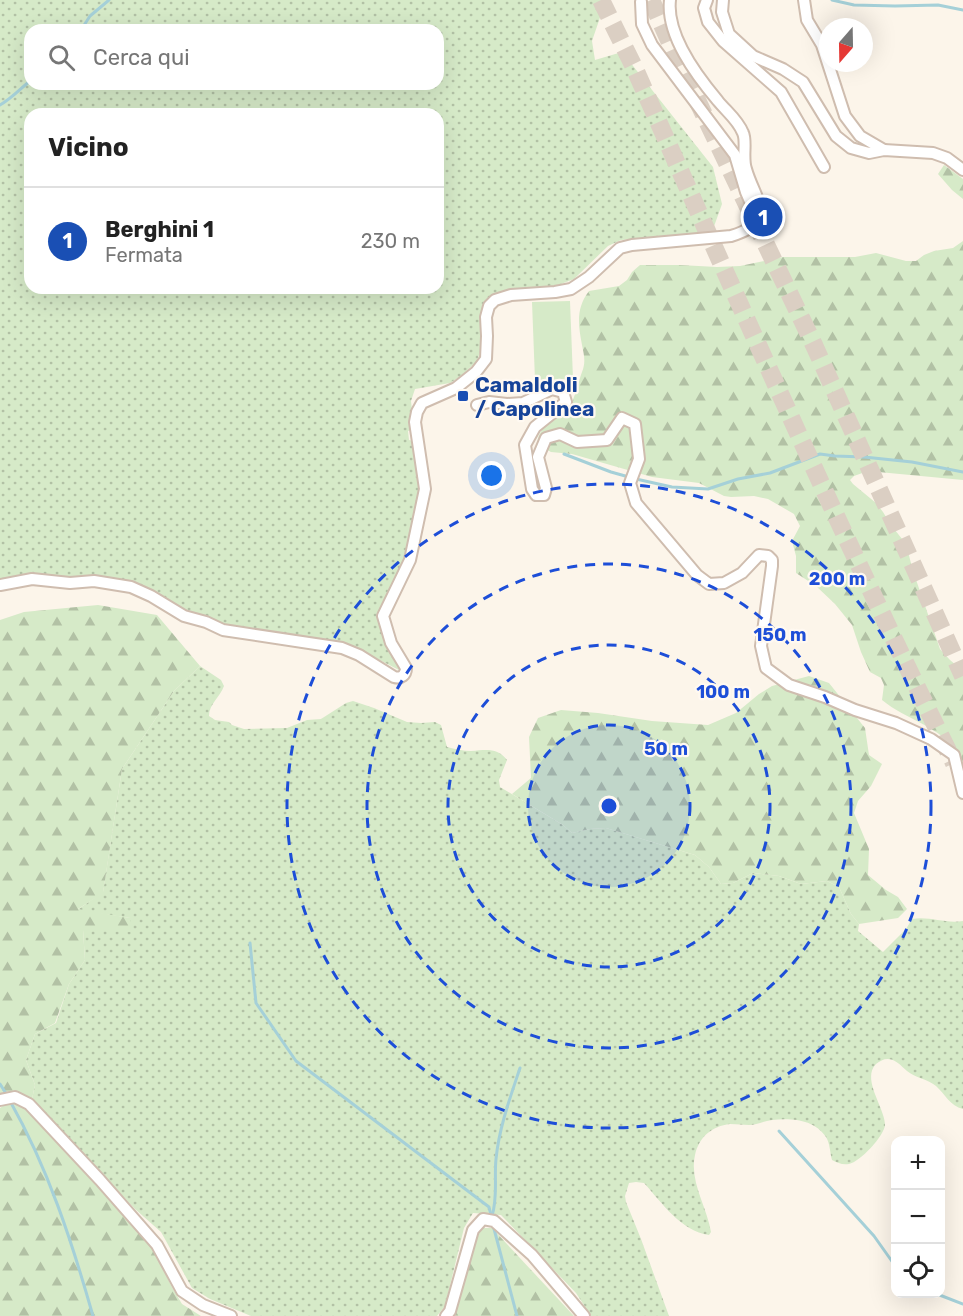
<!DOCTYPE html>
<html lang="it">
<meta charset="utf-8">
<style>
:root{--surface:#fff;--page:#f6f6f6;--text:#222;--muted:#767676;--line:#e0e0e0;--accent:#1a73e8}
body{margin:0;font-family:Rubik,sans-serif;background:var(--page);color:var(--text)}
.controls{position:absolute;right:18px;bottom:18px;display:grid;overflow:hidden;border-radius:12px;box-shadow:0 6px 24px #0002}
.controls button{width:54px;height:54px;display:grid;place-items:center;padding:0;border:0;border-bottom:2px solid var(--line);background:var(--surface);color:var(--text);font:30px sans-serif}
.compass{position:absolute;left:819px;top:18px;width:54px;height:54px;border-radius:50%;background:var(--surface);box-shadow:0 6px 24px #0002;rotate:200deg}
.you{position:absolute;left:492px;top:476px;width:21px;height:21px;margin:-15px;border:4px solid #fff;border-radius:50%;background:#1a73e8;box-shadow:0 0 0 9px #1a73e833}
.badge{display:grid;place-items:center;width:39px;height:39px;border-radius:50%;background:var(--accent);color:#fff;font-size:20px;font-weight:700}
.pin{position:absolute;translate:-50% -50%;border:3px solid #fff;box-shadow:0 2px 6px #0006}
.list{margin:0;padding:0;list-style:none}
h2{display:flex;justify-content:space-between;align-items:center;height:78px;margin:0;padding:0 24px;font-size:26px}
h2 small{font-size:20px;font-weight:400;color:var(--muted)}
.list li{display:grid;grid-template-columns:39px 1fr auto;gap:18px;align-items:center;box-sizing:border-box;height:108px;padding:0 24px;border-top:2px solid var(--line)}
.list b{display:block;font-size:22px;white-space:nowrap}
.list p{margin:0;font-size:20px;white-space:nowrap;color:var(--muted)}
.list em{font-size:20px;font-style:normal;color:var(--muted)}
.icon{flex:none;width:33px;height:33px;fill:none;stroke:currentColor;stroke-width:2;stroke-linecap:round;stroke-linejoin:round}
.map{position:relative;flex:none;width:963px;height:1316px;overflow:hidden}
.search{position:absolute;background:var(--surface);box-shadow:0 6px 24px #0002;left:24px;top:24px;width:420px;height:66px;display:flex;align-items:center;gap:15px;box-sizing:border-box;padding:0 21px;border-radius:18px;color:var(--muted);font-size:22px}
.panel{position:absolute;background:var(--surface);box-shadow:0 6px 24px #0002;left:24px;top:108px;width:420px;height:186px;border-radius:18px}
.map>svg:first-child{display:block}
</style>
<div class="map">
<svg width="963" height="1316" viewBox="0 0 963 1316">
<defs>
<pattern id="grass-dots" width="8" height="8" patternUnits="userSpaceOnUse" patternTransform="scale(1.5)"><rect width="8" height="8" fill="#d6eac8"/><path d="M2 2h.1M6 6h.1" fill="none" stroke="#b2c1a5" stroke-width="1.8" stroke-linecap="round"/></pattern>
<pattern id="forest-firs" width="22" height="20" patternUnits="userSpaceOnUse" patternTransform="scale(1.5)"><rect width="22" height="20" fill="#d6eac8"/><path d="M5 1l3.5 6h-7zM16 11l3.5 6h-7z" fill="#b2c1a5"/></pattern>
</defs>
<rect width="100%" height="100%" fill="#fcf5ea"/>
<g fill="url(#grass-dots)" fill-rule="evenodd">
<path d="M0 0H606L592 41 595 60 622 52 713 167 722 204 712 232 621 240 608 246 574 279 561 284 545 288 505 291 493 294 483 304 480 320 481 349 477 361 461 376 450 383 415 389 411 401 414 429 408 431 409 440 413 441 422 483 409 559 384 608 402 669 399 670 368 654 347 649 229 629 92 578 31 575 0 579ZM30 30H438V84H30ZM30 114H438V288H30Z"/>
<path d="M200 666 221 680 224 686C220 697 209 704 209 716L215 720 229 722 232 725 244 729 287 728 307 720 321 719 346 703 353 701 374 708 407 722 421 723 435 722 441 725 447 747C455 749 463 751 471 751 486 750 497 747 507 760L499 780 500 787 563 825 572 833 590 829 606 828 695 855 709 867 721 884 733 883 753 873 779 876 801 884 827 881 839 887 851 914 859 924 858 931 883 952 906 929 912 919C930 916 945 924 963 921V1109C950 1106 945 1094 936 1086 928 1079 915 1078 907 1071 901 1066 897 1060 888 1059 883 1059 880 1061 876 1064 861 1079 885 1108 885 1125 884 1136 860 1162 849 1164 842 1165 838 1163 832 1160 830 1153 830 1143 826 1137 814 1119 791 1118 772 1120 764 1121 756 1125 749 1125 743 1125 737 1124 730 1124 712 1126 699 1137 695 1155 689 1181 707 1207 711 1232L709 1235C681 1231 662 1203 644 1183L636 1182 629 1183 625 1196 626 1202 641 1239 669 1316H591L576 1293 501 1215 473 1213 464 1228 445 1306 437 1316H251L210 1299 192 1288 161 1232 135 1209 32 1099 35 1085 26 1060 35 1034 56 1023 69 984 85 960 83 930 130 918 77 910 103 892 122 769 174 691Z"/>
</g>
<g fill="url(#forest-firs)">
<path d="M944 165 963 179V199L952 190 938 174Z"/>
<path d="M963 241V480L868 471 854 476 850 480 853 484 876 503 883 512 891 525 906 544 913 571 940 649 950 660 963 671V772C962 766 961 759 958 754 941 726 906 720 882 700L884 685 881 678 870 672 861 652 852 625 835 604 816 586 796 573V556L792 541 800 526 794 514 768 499 754 496 731 497 724 496 699 483 652 477 572 454 551 452 538 445C535 426 558 422 569 407 575 399 578 383 582 372 586 362 584 355 582 345 578 324 576 308 589 291L619 286 627 280 632 272 640 265H680L717 267 740 266 783 257H855L876 253 906 261H916L924 255 934 251 953 248Z"/>
<path d="M98 605 157 615 200 666 174 691 122 769 103 893 78 909 130 918 133 932 83 930 85 960 69 984 55 1023 35 1034 26 1060 35 1085 32 1099 17 1091 0 1094V620L24 612Z"/>
<path d="M809 676 829 683 865 728 869 755 882 764 871 786 858 801 854 813 869 849 868 875 886 890 898 897 907 909 898 918 859 924 851 914 839 887 827 881 801 884 779 876 753 873 733 883 721 884 709 867 695 855 606 828 590 829 572 833 563 825 512 794 531 778 529 737 538 718 561 710 598 713 652 721 708 725 736 713 759 694 772 686Z"/>
<path d="M7 1103 20 1104 49 1133 150 1244 173 1289 182 1304 201 1316H0V1108Z"/>
<path d="M482 1228H492L574 1316H455L475 1233Z"/>
</g>
<path fill="#d6eac8" d="M570 301 573 379 535 380 532 302Z"/>
<g fill="none" stroke-linecap="round" stroke-linejoin="round">
<g stroke="#a5d0d8" stroke-width="3">
<path d="M832 0 854 5 895 6 938 5 963 10"/>
<path d="M81 30 90 16 109 0"/>
<path d="M0 105C11 99 20 89 30 81"/>
<path d="M564 454 611 472 636 479 672 487 708 489 738 479 770 473 820 454 835 456 864 457 912 462 963 472"/>
<path d="M250 943 256 1003 296 1061 489 1207 492 1219"/>
<path d="M0 1084 7 1095"/>
<path d="M10 1101C48 1168 72 1242 93 1316"/>
<path d="M779 1131 874 1236 896 1267"/>
<path d="M492 1216C498 1197 494 1178 496 1159 499 1128 510 1098 520 1068"/>
<path d="M493 1225 517 1316"/>
<path d="M937 1294 963 1304"/>
</g>
<g stroke="#dbcfc3" stroke-width="18" stroke-dasharray="18 9" stroke-linecap="butt">
<path d="M601 0 634 67C738 301 841 534 954 763"/>
<path d="M651 0 676 56 814 345 963 676"/>
</g>
<g stroke="#cfbdaf" stroke-width="14">
<g id="street">
<path d="M707 0 704 8 708 22 723 41 781 92 824 167"/>
<path d="M723 0 722 12 729 34 753 56 783 69 803 82 836 136 851 148 869 153 884 150 933 153 947 158 963 170"/>
<path d="M804 0 807 20 822 45 845 116 860 136 884 150"/>
<path d="M641 2 642 24 652 45 735 155 746 192 758 220"/>
<path d="M477 405 489 402 507 404 523 403 552 389 563 392 566 402 535 427 525 445 532 489 536 495H544L546 488 538 457 546 438 560 434 577 442 607 440 622 418 635 424 639 459 630 483 636 503 697 575 709 584 724 583 742 573 759 555 768 556 772 560V566L761 646 766 668 789 685 825 697 855 710 896 723 931 739 954 755 963 793"/>
<path d="M0 585 32 579 70 583 94 581 131 587 151 596 184 616 206 622 223 630 342 648 359 655 394 677C401 679 406 675 406 668L391 643 383 616 410 560 425 489 415 422 417 412 422 403 456 388 476 372 486 359 487 336 486 317 489 306 495 300 511 295 555 292 571 289 589 277 620 248 632 245 731 236C780 221 755 201 746 169 742 158 747 141 743 133 738 120 726 111 718 101 696 75 666 35 670 0"/>
<path d="M0 1100 15 1097 29 1104 100 1180 157 1245 182 1291 203 1305 231 1316"/>
<path d="M446 1316 450 1311 473 1230 483 1219 494 1221 532 1255 584 1316"/>
</g>
</g>
<use href="#street" stroke="#fff" stroke-width="10"/>
</g>
<circle cx="609" cy="806" r="81" fill="#1d4ed8" fill-opacity=".12"/>
<g fill="none" stroke="#1d4ed8" stroke-width="3" stroke-dasharray="10 8">
<circle cx="609" cy="806" r="81"/>
<circle cx="609" cy="806" r="161"/>
<circle cx="609" cy="806" r="242"/>
<circle cx="609" cy="806" r="322"/>
</g>
<rect fill="#1a4fb4" stroke="#fff9f1" stroke-width="2" x="457" y="390" width="12" height="12" rx="3"/>
<g text-anchor="middle" dominant-baseline="central" stroke-width="4.5" stroke-linejoin="round" paint-order="stroke">
<g font-size="21" font-weight="bold" fill="#164399" stroke="#fff9f1" text-anchor="start">
<text x="475" y="384">Camaldoli<tspan x="475" dy="24">/ Capolinea</tspan></text>
</g>
</g>
<circle cx="609" cy="806" r="9" fill="#1d4ed8" stroke="#fff9f1" stroke-width="3"/>
<g font-size="18" text-anchor="middle" font-weight="bold" fill="#1d4ed8" stroke="#fff9f1" stroke-width="4.5" stroke-linejoin="round" paint-order="stroke">
<text x="837" y="585">200 m</text>
<text x="780" y="641">150 m</text>
<text x="723" y="698">100 m</text>
<text x="666" y="755">50 m</text>
</g>
</svg>
<div class="controls">
<button>+</button>
<button>−</button>
<button><svg class="icon" aria-label="locate" viewBox="0 0 24 24"><circle cx="12" cy="12" r="6"/><path d="M12 2v4M12 18v4M2 12h4M18 12h4"/></svg></button>
</div>
<svg class="compass" viewBox="-18 -18 36 36"><path d="M0-13l5 13h-10z" fill="#e53935"/><path d="M0 13l5-13h-10z" fill="#767676"/></svg>
<div class="you"></div>
<div class="pin badge" style="left:763px;top:217px;background:#1a4fb4">1</div>
<div class="search"><svg class="icon" aria-label="search" viewBox="0 0 24 24"><circle cx="10" cy="10" r="6"/><path d="M15 15l6 6"/></svg>Cerca qui</div>
<section class="panel">
<h2>Vicino<small></small></h2>
<ul class="list">
<li><span class="badge" style="background:#1a4fb4">1</span><div><b>Berghini 1</b><p>Fermata</p></div><em>230 m</em></li>
</ul>
</section>
</div>
